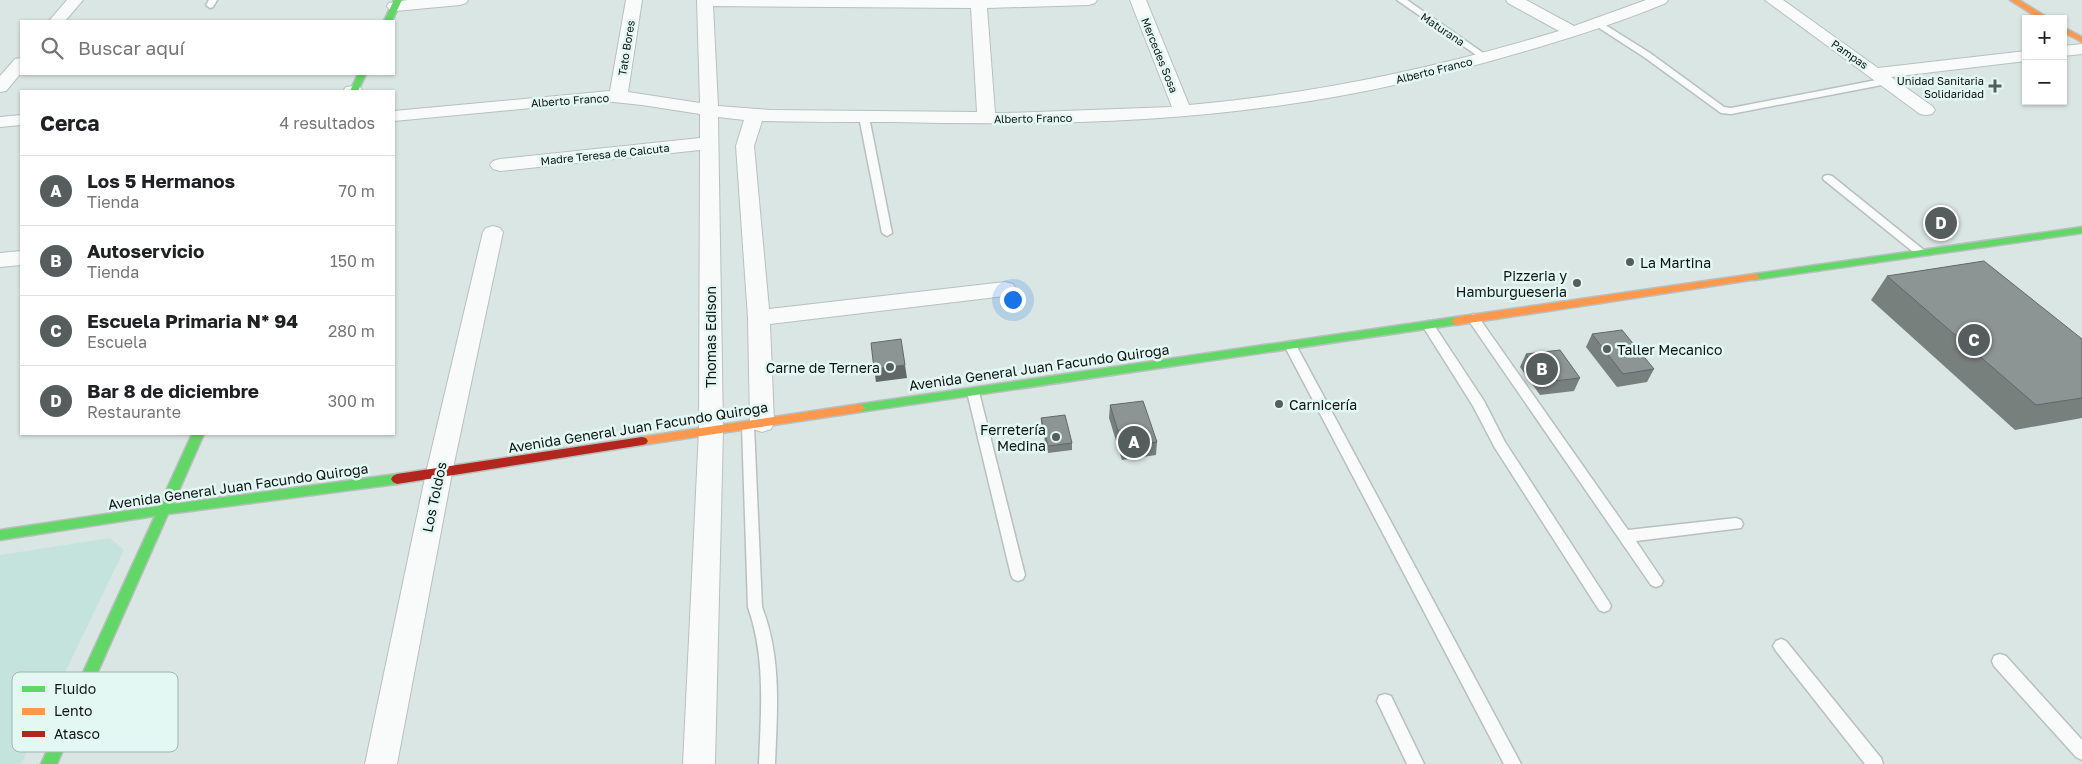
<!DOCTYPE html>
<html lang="es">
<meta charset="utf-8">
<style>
:root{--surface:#fff;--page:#f6f6f6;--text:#202124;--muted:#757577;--line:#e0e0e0;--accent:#555e5c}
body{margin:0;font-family:"Golos Text",sans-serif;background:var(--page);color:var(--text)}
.controls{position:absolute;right:15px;top:15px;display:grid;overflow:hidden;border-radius:0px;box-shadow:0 1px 4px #0004}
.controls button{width:45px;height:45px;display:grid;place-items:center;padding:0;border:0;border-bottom:1px solid var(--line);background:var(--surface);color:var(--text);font:25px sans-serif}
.you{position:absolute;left:1012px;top:299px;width:18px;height:18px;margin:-12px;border:4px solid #fff;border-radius:50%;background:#1a73e8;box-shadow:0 0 0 8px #1a73e833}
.badge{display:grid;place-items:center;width:32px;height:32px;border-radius:50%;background:var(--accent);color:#fff;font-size:16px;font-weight:700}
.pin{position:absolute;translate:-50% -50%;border:2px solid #fff;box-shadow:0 1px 5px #0006}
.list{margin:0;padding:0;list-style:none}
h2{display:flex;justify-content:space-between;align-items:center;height:65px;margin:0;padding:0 20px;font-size:21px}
h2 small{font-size:16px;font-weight:400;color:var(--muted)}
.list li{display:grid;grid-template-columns:32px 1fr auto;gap:15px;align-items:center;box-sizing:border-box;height:70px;padding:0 20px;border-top:1px solid var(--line)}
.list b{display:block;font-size:19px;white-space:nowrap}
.list p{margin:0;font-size:16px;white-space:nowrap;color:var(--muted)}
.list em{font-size:16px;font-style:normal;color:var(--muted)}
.icon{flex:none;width:28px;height:28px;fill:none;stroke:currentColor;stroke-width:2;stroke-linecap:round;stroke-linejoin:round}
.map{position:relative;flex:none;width:2082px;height:764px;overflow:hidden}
.search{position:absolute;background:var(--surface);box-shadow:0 1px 4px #0004;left:20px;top:20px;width:375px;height:55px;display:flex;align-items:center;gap:12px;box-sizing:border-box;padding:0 18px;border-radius:0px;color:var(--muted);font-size:19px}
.panel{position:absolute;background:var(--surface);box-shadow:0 1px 4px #0004;left:20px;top:90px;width:375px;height:345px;border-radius:0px}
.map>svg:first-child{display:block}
</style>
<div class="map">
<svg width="2082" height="764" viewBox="0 0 2082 764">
<rect width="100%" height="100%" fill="#dae6e3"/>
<path fill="#c5e3dd" d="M110 538 124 550 21 764H0V555Z"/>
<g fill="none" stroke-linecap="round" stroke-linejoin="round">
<g stroke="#b8c0be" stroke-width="3">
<g id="lane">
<path d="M209 0H217L213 7 210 8 206 5Z"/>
<path d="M1397 0H1407L1489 57 1485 60 1482 59Z"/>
<path d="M1599 21 1650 53 1724 107 1731 108 1887 78 1892 81 1887 84 1731 114 1721 113 1644 57 1596 26 1595 24Z"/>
<path d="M864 114 869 117 892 233 887 236 882 233 859 117Z"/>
<path d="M1828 175 1832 176 1925 251 1927 253 1925 255H1917L1824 180 1823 178 1824 176Z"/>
<path d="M1473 314 1477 315 1628 530 1736 518 1741 520 1743 524 1741 528 1636 541 1663 581 1661 585 1656 587 1651 585 1469 321 1467 318Z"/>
<path d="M1428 321 1432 322 1484 401 1505 442 1609 602 1611 606 1609 610 1604 612 1599 610 1495 448 1473 406 1422 325Z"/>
<path d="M1290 341 1296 345 1521 764H1504L1284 345Z"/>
<path d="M973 388 977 389 979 392 1025 575 1023 579 1018 581 1013 579 1011 575 967 392 969 389Z"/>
<path d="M748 421 753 423 754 426 762 607C782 658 777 711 775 764H759C761 711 766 658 748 607L742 426 743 423Z"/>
<path d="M1781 639 1786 641 1881 758 1883 764H1865L1776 651 1773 646 1776 641Z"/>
<path d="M2000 654 2006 656 2082 740V760L2076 757 1994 666 1992 661 1994 656Z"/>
<path d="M1385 694 1391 696 1424 764H1407L1377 701 1379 696Z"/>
</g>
</g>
<g stroke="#b8c0be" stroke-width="2">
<g id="street">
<path d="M67 0H83L65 21H49Z"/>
<path d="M408 0H468L466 3 460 5 395 11 389 9 387 6 389 3Z"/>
<path d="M626 0H642L628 92 700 103 697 0H1097L1095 3 1089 5 987 8 995 113H1006L1172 107 1130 0H1146L1189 105C1315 94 1437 68 1559 31L1508 3 1506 0H1526L1574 26 1646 0H1668L1666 3C1618 23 1570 38 1522 52 1443 75 1364 94 1283 105 1153 124 1022 125 892 122 848 122 805 122 762 121L754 146 769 309 1005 282 1013 284 1016 289 1013 294 1005 296 770 324 774 423 771 429 762 432 753 429 750 423 748 318 736 146 744 120 718 117 723 430 715 764H683L699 430 700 150 500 171 493 169 490 165 493 161 500 159 700 138V114L642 105 604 101 394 121V111L610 91ZM713 6 971 8 977 112 771 110 718 106Z"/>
<path d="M1765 0H1783L1878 68 2026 51V61L1891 77 1932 106 1935 110 1932 114 1926 115 1920 114Z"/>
<path d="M2082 44V54L2063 56V46Z"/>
<path d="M21 58V73L6 91 0 92V76L15 59Z"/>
<path d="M354 86 360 87 363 91H343L346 87Z"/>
<path d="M21 115V125L0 127V117Z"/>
<path d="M493 226 500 228 503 232 452 473 397 764H365L426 473 483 232 486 228Z"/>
<path d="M21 251V265L0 267V253Z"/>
</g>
</g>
<g stroke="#b8c0be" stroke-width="3">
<g id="fast">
<path d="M394 0H402L392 21H384Z"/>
<path d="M358 74H366L358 91H350Z"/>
<path d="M2082 227V233L1754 280 1749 277 1754 274Z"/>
<path d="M1456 317 1461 321 1460 324 860 412 854 408 860 404Z"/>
<path d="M192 434H204L173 504 397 474 401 476 403 479 401 482 397 484 168 514 57 764H41L155 516 0 540V530L159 506Z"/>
</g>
</g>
<g stroke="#b8c0be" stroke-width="3">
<g id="slow">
<path d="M2010 0H2019L2050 19H2040Z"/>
<path d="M2063 27 2082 37V42L2063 32Z"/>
<path d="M1754 274 1758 275 1759 277 1758 279 1456 325 1451 321 1456 317Z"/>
<path d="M860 404 866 408 860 412 642 445 638 444 636 441 638 438 642 437Z"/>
</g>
</g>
<g stroke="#b8c0be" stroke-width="3">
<path id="jam" d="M642 437 646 438 648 441 646 444 642 445 397 484 393 482 391 479 393 476 397 474Z"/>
</g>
<use href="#lane" fill="#f9fbfb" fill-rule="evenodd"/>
<use href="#street" fill="#f9fbfb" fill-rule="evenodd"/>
<use href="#fast" fill="#63d668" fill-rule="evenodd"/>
<use href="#slow" fill="#ff974d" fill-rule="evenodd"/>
<use href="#jam" fill="#b3261e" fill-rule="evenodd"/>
</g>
<g fill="#78807e">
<path d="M1887 276 2082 339V418L2015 430 1871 300Z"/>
<path d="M1592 334 1654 369 1647 382 1617 387 1586 347Z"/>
<path d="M1526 354 1580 378 1574 391 1540 395 1520 367Z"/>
<path d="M1110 405 1157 442 1156 455 1122 460 1109 418Z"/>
<path d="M1041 418 1072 443V450L1048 453 1041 425Z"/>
</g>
<path fill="#626867" d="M905 365 907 378 876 382 874 369Z"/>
<g fill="#8c9593" stroke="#626867">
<path d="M1984 261 2082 339V398L2036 405 1887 276Z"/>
<path d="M1622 330 1654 369 1623 374 1592 334Z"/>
<path d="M901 339 905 365 874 369 871 343Z"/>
<path d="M1560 350 1580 378 1545 382 1526 354Z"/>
<path d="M1143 401 1157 442 1123 447 1110 405Z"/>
<path d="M1065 415 1072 443 1048 446 1041 418Z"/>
</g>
<g fill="#555e5c" stroke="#e3f7f3" stroke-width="2">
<path d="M1992.5 78.5h5v5h5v5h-5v5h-5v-5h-5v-5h5z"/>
<circle cx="1630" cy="262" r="5"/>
<circle cx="1577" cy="283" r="5"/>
<circle cx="1607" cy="349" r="5"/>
<circle cx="890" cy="367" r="5"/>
<circle cx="1279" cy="404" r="5"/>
<circle cx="1056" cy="437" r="5"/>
</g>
<g text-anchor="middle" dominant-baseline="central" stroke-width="5" stroke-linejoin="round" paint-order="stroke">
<g font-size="11" fill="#0d1413" stroke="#e3f7f3">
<text transform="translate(1443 29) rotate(34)">Maturana</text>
<text transform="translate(626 48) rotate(-81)">Tato Bores</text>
<text transform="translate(1850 54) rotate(35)">Pampas</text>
<text transform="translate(1160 55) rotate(68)">Mercedes Sosa</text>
<text transform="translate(1434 70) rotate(-14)">Alberto Franco</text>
<text transform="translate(570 100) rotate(-4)">Alberto Franco</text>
<text transform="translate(1033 118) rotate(-1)">Alberto Franco</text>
<text transform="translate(605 154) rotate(-6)">Madre Teresa de Calcuta</text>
</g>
<g font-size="11" fill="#0d1413" stroke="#e3f7f3" text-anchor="end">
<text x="1984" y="80">Unidad Sanitaria<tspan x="1984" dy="13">Solidaridad</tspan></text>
</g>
<g font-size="14" fill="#0d1413" stroke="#e3f7f3" text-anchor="start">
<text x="1640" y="262">La Martina</text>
<text x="1567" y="275" text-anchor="end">Pizzeria y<tspan x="1567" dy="16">Hamburgueseria</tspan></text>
<text x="1617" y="349">Taller Mecanico</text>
<text x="880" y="367" text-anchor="end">Carne de Ternera</text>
<text x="1289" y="404">Carnicería</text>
<text x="1046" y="429" text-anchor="end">Ferretería<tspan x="1046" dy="16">Medina</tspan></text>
</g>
<g font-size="14" fill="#0d1413" stroke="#e3f7f3">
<text transform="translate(710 337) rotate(-90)">Thomas Edison</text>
<text transform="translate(1039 367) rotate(-8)">Avenida General Juan Facundo Quiroga</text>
<text transform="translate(638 427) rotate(-9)">Avenida General Juan Facundo Quiroga</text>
<text transform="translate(238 486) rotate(-8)">Avenida General Juan Facundo Quiroga</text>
<text transform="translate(434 497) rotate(-78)">Los Toldos</text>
</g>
</g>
<rect x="12" y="672" width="166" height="80" rx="8" fill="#e3f7f3" stroke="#a3b3b0" stroke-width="1"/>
<rect x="22" y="686" width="23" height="6" fill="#63d668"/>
<rect x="22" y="708" width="23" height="7" fill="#ff974d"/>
<rect x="22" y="731" width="23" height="6" fill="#b3261e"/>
<g font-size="14" fill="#0d1413">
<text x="54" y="694">Fluido</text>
<text x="54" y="716">Lento</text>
<text x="54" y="739">Atasco</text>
</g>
</svg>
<div class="controls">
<button>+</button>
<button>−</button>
</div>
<div class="you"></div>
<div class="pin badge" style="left:1134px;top:442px">A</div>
<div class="pin badge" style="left:1542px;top:369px">B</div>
<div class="pin badge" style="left:1974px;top:340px">C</div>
<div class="pin badge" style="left:1941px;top:223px">D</div>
<div class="search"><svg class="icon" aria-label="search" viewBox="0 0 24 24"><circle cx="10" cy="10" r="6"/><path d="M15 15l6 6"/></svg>Buscar aquí</div>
<section class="panel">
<h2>Cerca<small>4 resultados</small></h2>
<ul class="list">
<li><span class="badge">A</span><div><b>Los 5 Hermanos</b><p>Tienda</p></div><em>70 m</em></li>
<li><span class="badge">B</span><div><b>Autoservicio</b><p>Tienda</p></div><em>150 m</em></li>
<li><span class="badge">C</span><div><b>Escuela Primaria N* 94</b><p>Escuela</p></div><em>280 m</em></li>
<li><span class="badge">D</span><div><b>Bar 8 de diciembre</b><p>Restaurante</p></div><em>300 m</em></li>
</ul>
</section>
</div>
